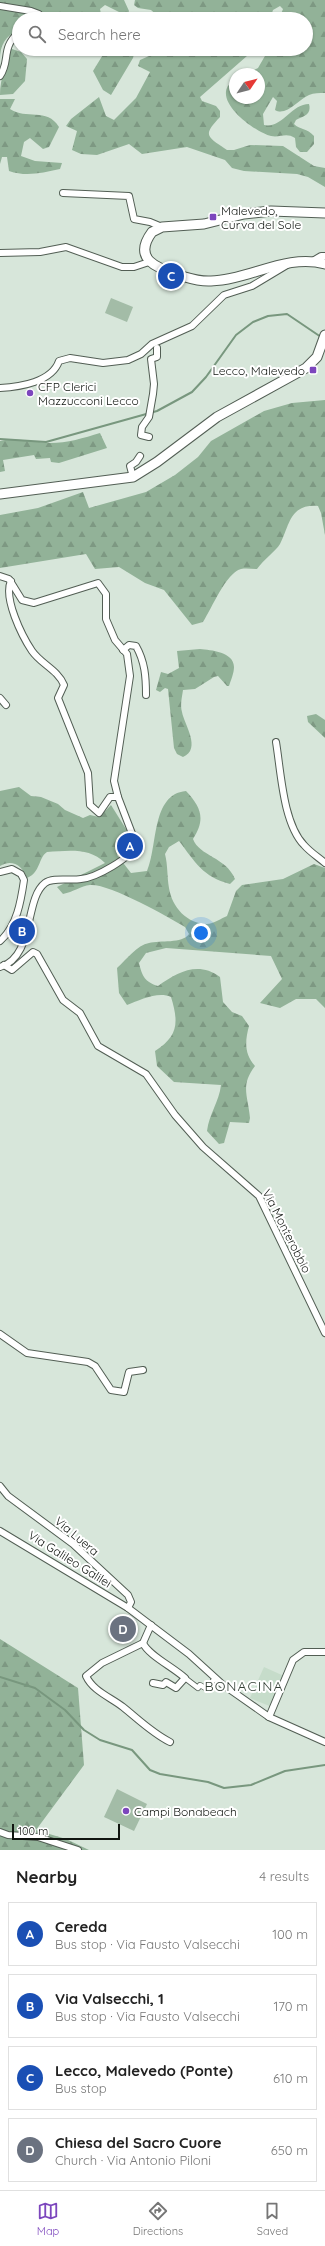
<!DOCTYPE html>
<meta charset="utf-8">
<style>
:root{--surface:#fff;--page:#f2f2f2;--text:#222;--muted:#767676;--line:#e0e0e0;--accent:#7c46bd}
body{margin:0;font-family:Quicksand,sans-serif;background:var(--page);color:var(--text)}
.compass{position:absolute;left:229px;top:68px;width:36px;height:36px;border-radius:50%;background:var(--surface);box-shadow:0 1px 3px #0004;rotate:55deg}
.scale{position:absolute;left:12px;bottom:10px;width:108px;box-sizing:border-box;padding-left:4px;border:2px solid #101510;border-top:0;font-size:11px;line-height:14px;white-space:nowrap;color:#101510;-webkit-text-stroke:3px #fff;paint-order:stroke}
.you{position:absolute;left:201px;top:933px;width:14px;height:14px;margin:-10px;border:3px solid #fff;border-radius:50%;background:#1a73e8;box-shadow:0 0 0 6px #1a73e833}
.badge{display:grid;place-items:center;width:26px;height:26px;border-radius:50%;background:var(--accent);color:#fff;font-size:13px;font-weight:700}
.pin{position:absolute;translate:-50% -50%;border:2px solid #fff;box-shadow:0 1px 4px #0006}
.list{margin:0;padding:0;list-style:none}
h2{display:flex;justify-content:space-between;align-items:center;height:52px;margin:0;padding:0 16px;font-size:17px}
h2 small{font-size:13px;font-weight:400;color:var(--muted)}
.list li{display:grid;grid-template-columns:26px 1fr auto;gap:12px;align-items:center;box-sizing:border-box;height:64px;margin:0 8px 8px;padding:0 8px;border:1px solid var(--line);border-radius:0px}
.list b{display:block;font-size:15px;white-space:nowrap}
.list p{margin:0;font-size:13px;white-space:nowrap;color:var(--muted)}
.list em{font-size:13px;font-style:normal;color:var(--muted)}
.icon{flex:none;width:22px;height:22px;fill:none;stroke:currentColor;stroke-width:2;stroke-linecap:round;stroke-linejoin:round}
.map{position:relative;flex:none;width:325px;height:1850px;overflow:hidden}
.search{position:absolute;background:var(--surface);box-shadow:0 1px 3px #0004;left:12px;right:12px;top:12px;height:44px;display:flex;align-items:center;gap:10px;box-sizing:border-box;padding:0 14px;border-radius:22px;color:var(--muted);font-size:15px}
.sheet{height:340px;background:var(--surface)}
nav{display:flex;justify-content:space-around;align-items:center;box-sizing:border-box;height:56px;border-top:1px solid var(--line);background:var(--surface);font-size:11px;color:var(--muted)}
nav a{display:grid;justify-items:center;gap:2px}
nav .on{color:var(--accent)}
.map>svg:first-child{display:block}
</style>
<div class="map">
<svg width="325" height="1850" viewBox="0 0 325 1850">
<defs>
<pattern id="forest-firs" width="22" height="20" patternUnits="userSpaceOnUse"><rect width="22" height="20" fill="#92b298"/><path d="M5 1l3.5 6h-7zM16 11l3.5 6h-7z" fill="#7d9882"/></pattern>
</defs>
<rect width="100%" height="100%" fill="#d7e6da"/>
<path fill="#c6dcca" d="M264 1667 284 1676 272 1707 250 1698Z"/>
<g fill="#a3bca7">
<path d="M111 298 133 307 127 322 105 313Z"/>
<path d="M117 1789 147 1804 134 1831 104 1817Z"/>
</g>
<g fill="url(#forest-firs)">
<path d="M0 0H124L129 11 127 16 105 5 100 9 102 19H44L41 12 0 4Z"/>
<path d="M135 0H325V93C319 93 314 93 309 95 299 99 286 117 275 110L277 101 273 97 263 114 264 125C282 129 291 104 309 104 312 115 303 116 296 120L294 124C300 130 307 128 314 136V144L307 152H300L296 147 295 138C286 132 280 138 271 136 254 132 206 96 235 80V98H259V74H246L258 68 269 49H306V19H279L283 9 280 6 273 10 270 19H181L182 16 174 13 159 17 151 10 138 8 134 5Z"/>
<path d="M0 8 34 14 39 19H19V30C5 36 0 45 0 60Z"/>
<path d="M9 48 21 52 27 59 25 81 13 94 0 95C0 79 6 65 9 48Z"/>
<path d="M109 49 135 50 133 58 111 95 103 90 93 71 104 53H109Z"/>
<path d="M156 49H255L200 97 202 101 216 106 220 111V117C202 136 207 136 227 150H234L250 145 283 146 314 166 325 168V187L308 177 297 174 244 171 232 168 225 160 187 147 142 154 129 144 97 155 81 154 72 150 77 131 66 126 71 119 99 97 106 116 114 120 136 98 150 72 138 66 140 60 149 56Z"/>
<path d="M0 99H15L10 109C26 120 47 107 59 127L49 147 43 149 30 138 24 142 21 156 35 161 62 163 60 169C42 173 26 177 9 171L7 157H2L0 164Z"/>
<path d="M325 400V535L321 513 318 506C289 504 290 525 280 544 276 551 263 560 257 569 252 569 246 568 241 569 226 573 212 608 203 622L192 625 164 590 145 583 119 567 95 569 86 554 0 568V515L38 508 83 492 89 508 146 492 175 475 198 457 211 441 264 411 292 403Z"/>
<path d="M100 433 107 448 59 463 51 462 50 458 36 459 34 455 3 460 5 471 0 472V441C17 437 33 442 50 443 67 443 84 438 100 433Z"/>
<path d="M200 649C211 650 234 652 234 667 234 673 231 680 229 686H227L218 676 214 677 195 689 183 690C182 697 180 705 182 712 184 724 202 749 183 757L177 754 174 748 168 689 165 688 160 692 156 690 161 672 168 674 179 668 177 651Z"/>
<path d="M316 714 325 720V738L308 722 307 716Z"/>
<path d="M19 787 31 796 41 797 58 804 65 810 83 818 90 815 99 817 111 805 131 837 121 843 117 855 131 873 147 871C158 847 151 794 186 791 201 807 206 819 193 839 199 856 226 857 235 879L230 884C203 877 195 862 179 841L169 847 165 854C168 866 167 877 169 888 172 907 187 924 207 924 213 924 222 918 227 916L236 891 242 885 283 879 314 864 325 868V1008L316 999H296L280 1008 260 1003 282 979 271 956 166 948 146 953 139 963C142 976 145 982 158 986 178 972 198 961 220 977L223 1002 232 1012 242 1016 249 1026C245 1041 244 1054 255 1066 240 1086 248 1095 250 1118L249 1123 230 1122 224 1143 219 1144 207 1131C209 1114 219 1102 221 1085L174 1082 157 1066 155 1051C178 1036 179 1023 171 997 158 991 140 1000 127 1005L119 993 117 968C127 959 137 945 149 943 160 940 182 944 189 934L185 927C167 916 108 883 90 885 81 886 73 892 63 894L57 887 105 863C89 847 68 851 47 852 38 858 41 872 27 878 22 865 12 859 0 866V791Z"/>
<path d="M0 1639 78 1688 84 1765 36 1830 66 1839 89 1850H0Z"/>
</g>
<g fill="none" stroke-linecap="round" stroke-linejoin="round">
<g stroke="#78977e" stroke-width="2">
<path d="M0 439 46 442 157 411 192 392 206 377 236 335 253 322 268 316 287 314 321 337"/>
<path d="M0 1677 35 1688 65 1710 84 1730 100 1740 132 1750 150 1770 160 1774 208 1782 224 1788 251 1785 285 1771 325 1765"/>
</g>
<g stroke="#525e54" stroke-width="6">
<path id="pedestrian" d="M185 1678 198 1688 200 1685 207 1689 215 1678"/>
</g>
<g stroke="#525e54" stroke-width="8">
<g id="minor">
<path d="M0 6 31 11 39 14 40 19"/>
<path d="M0 76C11 60 0 49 19 32"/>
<path d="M63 193 129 196 134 219 150 222 162 227"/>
<path d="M0 253 40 252 66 247 122 267H134L149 262"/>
<path d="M311 262 321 256H325"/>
<path d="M0 388C20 387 52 382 59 361L70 358 103 363 128 360 141 354 152 344 192 326 224 295 252 286 287 265"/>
<path d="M149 437 141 435 142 427 149 417 153 394 154 384 151 359 157 357V348"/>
<path d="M133 477 130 466 136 462 140 456"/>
<path d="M0 576 9 579 22 600 34 603 98 583 106 594V619L115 640 127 654 130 676 114 781 118 797 136 844C132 858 95 878 81 879 70 881 53 877 45 883 24 899 35 957 0 967"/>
<path d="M11 581C3 598 22 636 32 651 41 664 58 670 64 685L58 698 88 773 90 805 99 813 110 797H118"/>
<path d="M123 650 129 645 136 646C145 662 146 677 146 695"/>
<path d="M0 698 6 705"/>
<path d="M276 742C281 772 283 823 304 845 310 852 318 857 325 863"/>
<path d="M0 872 12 869 21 874 24 880C21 901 17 926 0 941"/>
<path d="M4 965 12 970 33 952 37 954 63 1000 80 1013 98 1046 146 1074 175 1115 203 1147 259 1196 325 1333"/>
<path d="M0 1334 27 1353 88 1362 95 1366 111 1390 124 1392 129 1372 143 1370"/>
<path d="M0 1486 8 1496 73 1544 128 1595 131 1602 128 1608"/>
<path d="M0 1531 128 1608 189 1654 222 1684 269 1717 325 1742"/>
<path d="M151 1625 143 1643 102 1663 86 1676C93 1691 110 1697 123 1707 138 1719 152 1733 170 1742"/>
<path d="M143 1643C148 1655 173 1667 185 1678L176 1688 166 1682 163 1685 153 1683"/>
<path d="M269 1717 293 1660 304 1652H325"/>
<path d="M0 1832 8 1835 38 1837 78 1850"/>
</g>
</g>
<g stroke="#525e54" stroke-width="11">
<g id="secondary">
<path d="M325 213 271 211 244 214 204 224 162 227 152 232C132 259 157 268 178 275 189 278 199 282 211 281 249 280 287 253 325 264"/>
<path d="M0 494 133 477 157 462 217 417 306 368 317 357 325 335"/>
</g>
</g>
<use href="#pedestrian" stroke="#fff" stroke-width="4.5"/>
<use href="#minor" stroke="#fff" stroke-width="6"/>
<use href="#secondary" stroke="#fff" stroke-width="9"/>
</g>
<g fill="#7c46bd" stroke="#fff" stroke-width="1.5">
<rect x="209" y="213" width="8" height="8" rx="2"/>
<rect x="309" y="366" width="8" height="8" rx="2"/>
<circle cx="30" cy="393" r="4"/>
<circle cx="126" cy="1811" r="4"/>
</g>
<g text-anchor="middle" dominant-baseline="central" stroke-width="4" stroke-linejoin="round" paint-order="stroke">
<g font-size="12" fill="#101510" stroke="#fff" text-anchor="start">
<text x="221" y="210">Malevedo,<tspan x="221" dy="14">Curva del Sole</tspan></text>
<text x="305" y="370" text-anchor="end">Lecco, Malevedo</text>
<text x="38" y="386">CFP Clerici<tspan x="38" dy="14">Mazzucconi Lecco</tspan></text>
<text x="134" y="1811">Campi Bonabeach</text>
</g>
<g font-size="12" fill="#101510" stroke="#fff">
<text transform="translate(287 1231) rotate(63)">Via Monterobbio</text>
<text transform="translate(77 1536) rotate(40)">Via Luera</text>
<text transform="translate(70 1559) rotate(32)">Via Galileo Galilei</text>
</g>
<g font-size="14" letter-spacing="1" fill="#333f35" stroke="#fff">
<text x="244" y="1686">BONACINA</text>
</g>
</g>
</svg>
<svg class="compass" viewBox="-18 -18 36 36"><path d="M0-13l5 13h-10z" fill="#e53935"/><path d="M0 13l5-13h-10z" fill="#767676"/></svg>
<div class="scale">100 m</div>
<div class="you"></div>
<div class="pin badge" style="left:130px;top:846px;background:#1a4fb4">A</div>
<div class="pin badge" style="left:22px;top:931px;background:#1a4fb4">B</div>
<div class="pin badge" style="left:171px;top:276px;background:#1a4fb4">C</div>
<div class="pin badge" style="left:123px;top:1629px;background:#6b7280">D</div>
<div class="search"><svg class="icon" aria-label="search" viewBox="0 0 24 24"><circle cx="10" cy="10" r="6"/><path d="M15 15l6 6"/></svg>Search here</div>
</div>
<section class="sheet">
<h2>Nearby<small>4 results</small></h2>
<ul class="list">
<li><span class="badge" style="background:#1a4fb4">A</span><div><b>Cereda</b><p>Bus stop · Via Fausto Valsecchi</p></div><em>100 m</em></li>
<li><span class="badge" style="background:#1a4fb4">B</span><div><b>Via Valsecchi, 1</b><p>Bus stop · Via Fausto Valsecchi</p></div><em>170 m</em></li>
<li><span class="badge" style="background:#1a4fb4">C</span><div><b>Lecco, Malevedo (Ponte)</b><p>Bus stop</p></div><em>610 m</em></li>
<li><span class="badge" style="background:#6b7280">D</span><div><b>Chiesa del Sacro Cuore</b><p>Church · Via Antonio Piloni</p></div><em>650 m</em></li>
</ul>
</section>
<nav>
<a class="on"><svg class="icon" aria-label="map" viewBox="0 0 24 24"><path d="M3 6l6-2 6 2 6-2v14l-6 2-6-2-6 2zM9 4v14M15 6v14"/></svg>Map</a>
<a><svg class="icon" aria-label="directions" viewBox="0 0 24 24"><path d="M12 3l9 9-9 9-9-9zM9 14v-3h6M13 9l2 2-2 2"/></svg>Directions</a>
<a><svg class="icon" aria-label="saved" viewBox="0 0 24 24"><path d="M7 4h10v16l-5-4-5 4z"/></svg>Saved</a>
</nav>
